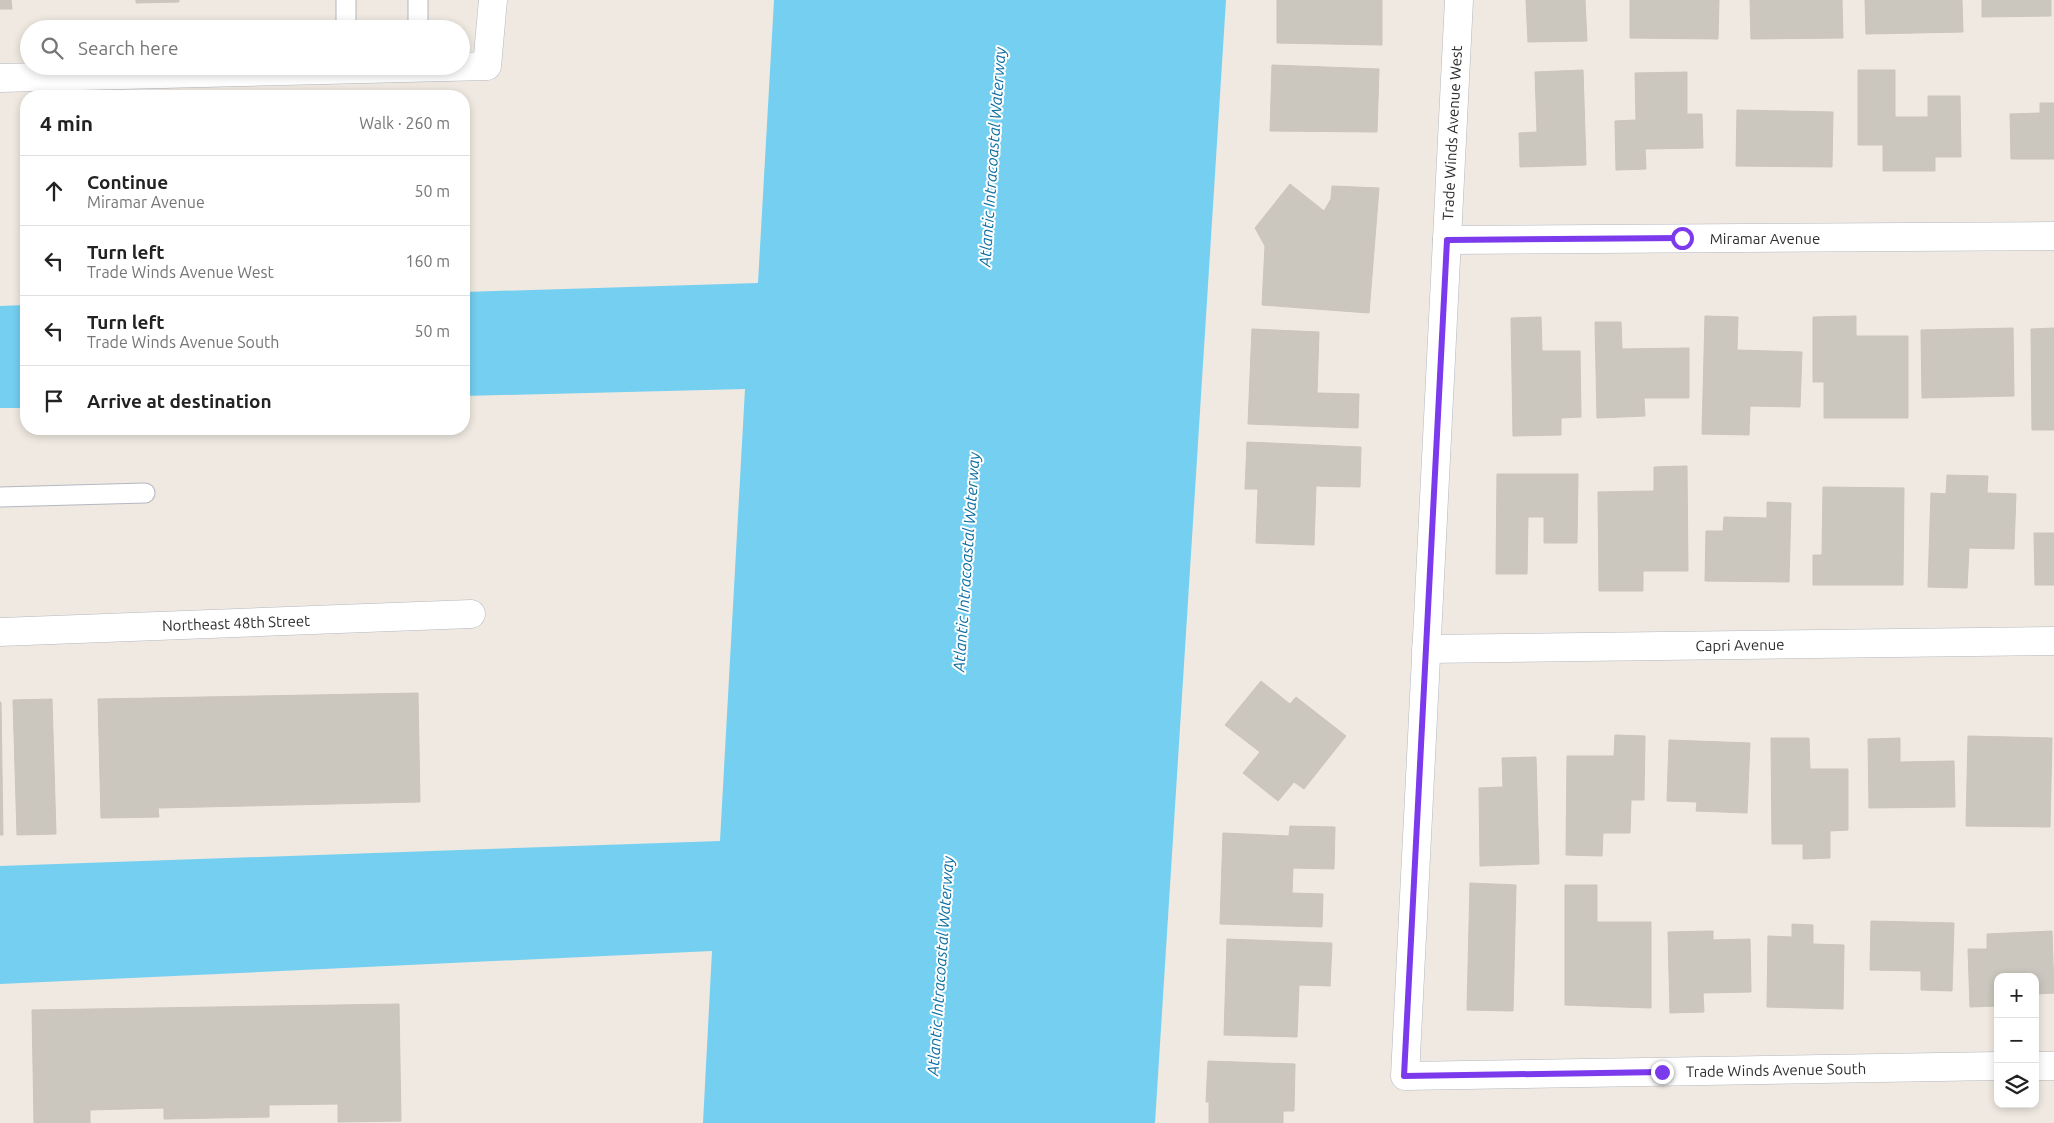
<!DOCTYPE html>
<meta charset="utf-8">
<style>
:root{--surface:#fff;--page:#f2f2f2;--text:#222;--muted:#767676;--line:#e0e0e0}
body{margin:0;font-family:Ubuntu,sans-serif;background:var(--page);color:var(--text)}
.controls{position:absolute;right:15px;bottom:15px;display:grid;overflow:hidden;border-radius:10px;box-shadow:0 2px 8px #0003}
.controls button{width:45px;height:45px;display:grid;place-items:center;padding:0;border:0;border-bottom:1px solid var(--line);background:var(--surface);color:var(--text);font:25px sans-serif}
.stop{position:absolute;width:15px;height:15px;margin:-11px;border:4px solid #7c3aed;border-radius:50%;background:#fff}
.stop.end{background:#7c3aed;border-color:#fff;box-shadow:0 1px 5px #0008}
.list{margin:0;padding:0;list-style:none}
h2{display:flex;justify-content:space-between;align-items:center;height:65px;margin:0;padding:0 20px;font-size:21px}
h2 small{font-size:16px;font-weight:400;color:var(--muted)}
.list li{display:grid;grid-template-columns:32px 1fr auto;gap:15px;align-items:center;box-sizing:border-box;height:70px;padding:0 20px;border-top:1px solid var(--line)}
.list b{display:block;font-size:19px;white-space:nowrap}
.list p{margin:0;font-size:16px;white-space:nowrap;color:var(--muted)}
.list em{font-size:16px;font-style:normal;color:var(--muted)}
.icon{flex:none;width:28px;height:28px;fill:none;stroke:currentColor;stroke-width:2;stroke-linecap:round;stroke-linejoin:round}
.map{position:relative;flex:none;width:2054px;height:1123px;overflow:hidden}
.search{position:absolute;background:var(--surface);box-shadow:0 2px 8px #0003;left:20px;top:20px;width:450px;height:55px;display:flex;align-items:center;gap:12px;box-sizing:border-box;padding:0 18px;border-radius:28px;color:var(--muted);font-size:19px}
.panel{position:absolute;background:var(--surface);box-shadow:0 2px 8px #0003;left:20px;top:90px;width:450px;height:345px;border-radius:20px}
.map>svg:first-child{display:block}
</style>
<div class="map">
<svg width="2054" height="1123" viewBox="0 0 2054 1123">
<rect width="100%" height="100%" fill="#efe9e1"/>
<g fill="#75cff0">
<path d="M774 0H1226L1155 1123H703L712 951 0 984V866L720 841 745 389 464 396V292L758 283Z"/>
<path d="M26 305V408H0V306Z"/>
</g>
<g fill="#cbc7bf" stroke="#cbc5ba">
<path d="M0 0H11L12 9H0Z"/>
<path d="M136 0H179V2L136 3Z"/>
<path d="M1277 0H1382V45L1277 43Z"/>
<path d="M1526 0H1585L1587 41 1528 42Z"/>
<path d="M1630 0H1719L1718 39 1630 38Z"/>
<path d="M1750 0H1842L1843 38 1751 39Z"/>
<path d="M1865 0H1962L1963 32 1866 34Z"/>
<path d="M1982 0H2051V16L1982 17Z"/>
<path d="M1272 65 1379 69 1377 132 1270 131Z"/>
<path d="M1583 70 1586 165 1520 167 1519 133 1537 132 1535 72Z"/>
<path d="M1858 70H1895V117H1928V96H1960L1961 157H1935V171H1883V145H1858Z"/>
<path d="M1687 72V114H1702L1703 148 1645 149 1646 169 1616 170 1615 121 1636 120 1635 73Z"/>
<path d="M2040 103H2054V159H2011L2010 114 2040 113Z"/>
<path d="M1737 110 1833 112 1832 167 1736 166Z"/>
<path d="M1290 184 1324 211 1331 199 1332 186 1379 188 1369 313 1262 305 1265 246 1255 228Z"/>
<path d="M1705 316 1738 317 1737 350 1802 352 1800 407 1750 406 1749 435 1702 434Z"/>
<path d="M1856 316V336H1908V418H1824V382H1813V317Z"/>
<path d="M1541 317 1542 351H1580L1581 417 1561 418V435L1513 436 1511 318Z"/>
<path d="M1595 322H1621L1622 349 1689 348V398H1644L1645 416 1597 418Z"/>
<path d="M2013 328 2014 396 1922 398 1921 330Z"/>
<path d="M2054 328V430H2032L2031 329Z"/>
<path d="M1252 329 1319 332 1317 393 1359 394 1358 428 1248 424Z"/>
<path d="M1247 442 1361 447 1360 487 1316 486 1314 545 1256 543 1258 489H1245Z"/>
<path d="M1687 466 1688 571H1643V591H1599L1598 492 1654 491V467Z"/>
<path d="M1497 474H1578L1577 543H1544V517H1528L1527 574H1496Z"/>
<path d="M1947 475 1988 476 1987 493 2016 494 2014 549 1969 548 1967 588 1928 587 1931 493 1946 494Z"/>
<path d="M1823 487 1904 488 1903 585H1813V555H1822Z"/>
<path d="M1767 502 1791 503 1789 582 1705 581 1706 531H1723L1724 517 1767 518Z"/>
<path d="M2034 533H2054V585H2035Z"/>
<path d="M1261 681 1290 704 1296 697 1346 736 1304 789 1294 782 1278 801 1243 773 1260 752 1225 725Z"/>
<path d="M418 693 420 802 158 808 159 817 101 818 98 699Z"/>
<path d="M52 699 56 834 17 835 13 700Z"/>
<path d="M1 702 3 835H0V702Z"/>
<path d="M1615 735 1645 736 1644 800H1631L1630 833H1603L1602 856 1566 855 1567 756H1614Z"/>
<path d="M1968 736 2052 738 2050 827 1966 826Z"/>
<path d="M1771 738H1809L1810 769H1848V830L1830 831V858L1803 859V844H1772Z"/>
<path d="M1900 738V762L1954 761 1955 807 1869 808 1868 739Z"/>
<path d="M1669 740 1750 743 1747 813 1696 811 1697 802 1667 801Z"/>
<path d="M1536 757 1539 864 1480 866 1479 788 1503 787 1502 758Z"/>
<path d="M1290 826 1335 827 1334 869 1293 868 1292 893 1323 894 1322 927 1220 924 1223 833 1289 836Z"/>
<path d="M1470 883 1516 885 1513 1011 1467 1010Z"/>
<path d="M1565 885H1597V922H1651V1008L1565 1005Z"/>
<path d="M1871 921 1954 923 1952 991 1921 990V971L1870 970Z"/>
<path d="M1792 924 1813 925V944L1844 945 1843 1009 1767 1007 1768 936 1792 937Z"/>
<path d="M1713 931V940L1750 939 1751 992 1703 993 1704 1012 1670 1013 1668 932Z"/>
<path d="M2052 931 2054 993 2035 994V977H1998V1006L1970 1007 1968 949H1987V934Z"/>
<path d="M1227 939 1332 943 1330 986 1299 985 1297 1037 1224 1035Z"/>
<path d="M399 1004 401 1121 338 1122V1104L269 1105V1117L164 1119V1108L90 1110V1123H34L32 1010Z"/>
<path d="M1208 1061 1295 1064 1294 1111H1283V1123H1209V1102H1206Z"/>
</g>
<g fill="none" stroke-linecap="round" stroke-linejoin="round">
<g stroke="#b4b7c1" stroke-width="21">
<g id="lane">
<path d="M346 0V29"/>
<path d="M418 29V0"/>
<path d="M0 497 145 493"/>
</g>
</g>
<g stroke="#b4b7c1" stroke-width="29">
<g id="street">
<path d="M1459 0 1405 1076 1998 1066"/>
<path d="M0 78 487 66 493 0"/>
<path d="M1447 240 2054 236"/>
<path d="M0 632 471 614"/>
<path d="M1426 649 2054 641"/>
<path d="M2035 1066H2054"/>
</g>
</g>
<use href="#lane" stroke="#fff" stroke-width="19"/>
<use href="#street" stroke="#fff" stroke-width="28"/>
</g>
<g fill="none" stroke-linecap="round" stroke-linejoin="round">
<path stroke="#7c3aed" stroke-width="6" d="M1662 1072 1404 1076 1447 240 1682 238"/>
</g>
<g text-anchor="middle" dominant-baseline="central" stroke-width="4" stroke-linejoin="round" paint-order="stroke">
<g font-size="15" fill="#2e2e2e" stroke="#fff">
<text transform="translate(1452 133) rotate(-87)">Trade Winds Avenue West</text>
<text x="1765" y="238">Miramar Avenue</text>
<text transform="translate(236 623) rotate(-2)">Northeast 48th Street</text>
<text transform="translate(1740 645) rotate(-1)">Capri Avenue</text>
<text transform="translate(1776 1070) rotate(-1)">Trade Winds Avenue South</text>
</g>
<g font-size="16" font-style="italic" fill="#0d6fa3" stroke="#fff">
<text transform="translate(992 157) rotate(-86)">Atlantic Intracoastal Waterway</text>
<text transform="translate(966 562) rotate(-86)">Atlantic Intracoastal Waterway</text>
<text transform="translate(940 966) rotate(-86)">Atlantic Intracoastal Waterway</text>
</g>
</g>
</svg>
<div class="controls">
<button>+</button>
<button>−</button>
<button><svg class="icon" aria-label="layers" viewBox="0 0 24 24"><path d="M12 4l9 5-9 5-9-5zM3 14l9 5 9-5"/></svg></button>
</div>
<div class="stop" style="left:1682px;top:238px"></div>
<div class="stop end" style="left:1662px;top:1072px"></div>
<div class="search"><svg class="icon" aria-label="search" viewBox="0 0 24 24"><circle cx="10" cy="10" r="6"/><path d="M15 15l6 6"/></svg>Search here</div>
<section class="panel">
<h2>4 min<small>Walk · 260 m</small></h2>
<ul class="list">
<li><svg class="icon" aria-label="ahead" viewBox="0 0 24 24"><path d="M12 20V5M6 11l6-6 6 6"/></svg><div><b>Continue</b><p>Miramar Avenue</p></div><em>50 m</em></li>
<li><svg class="icon" aria-label="left" viewBox="0 0 24 24"><path d="M17 20v-9H6M10 6l-5 5 5 5"/></svg><div><b>Turn left</b><p>Trade Winds Avenue West</p></div><em>160 m</em></li>
<li><svg class="icon" aria-label="left" viewBox="0 0 24 24"><path d="M17 20v-9H6M10 6l-5 5 5 5"/></svg><div><b>Turn left</b><p>Trade Winds Avenue South</p></div><em>50 m</em></li>
<li><svg class="icon" aria-label="arrive" viewBox="0 0 24 24"><path d="M6 21V4h12l-3 4 3 4H6"/></svg><div><b>Arrive at destination</b></div></li>
</ul>
</section>
</div>
